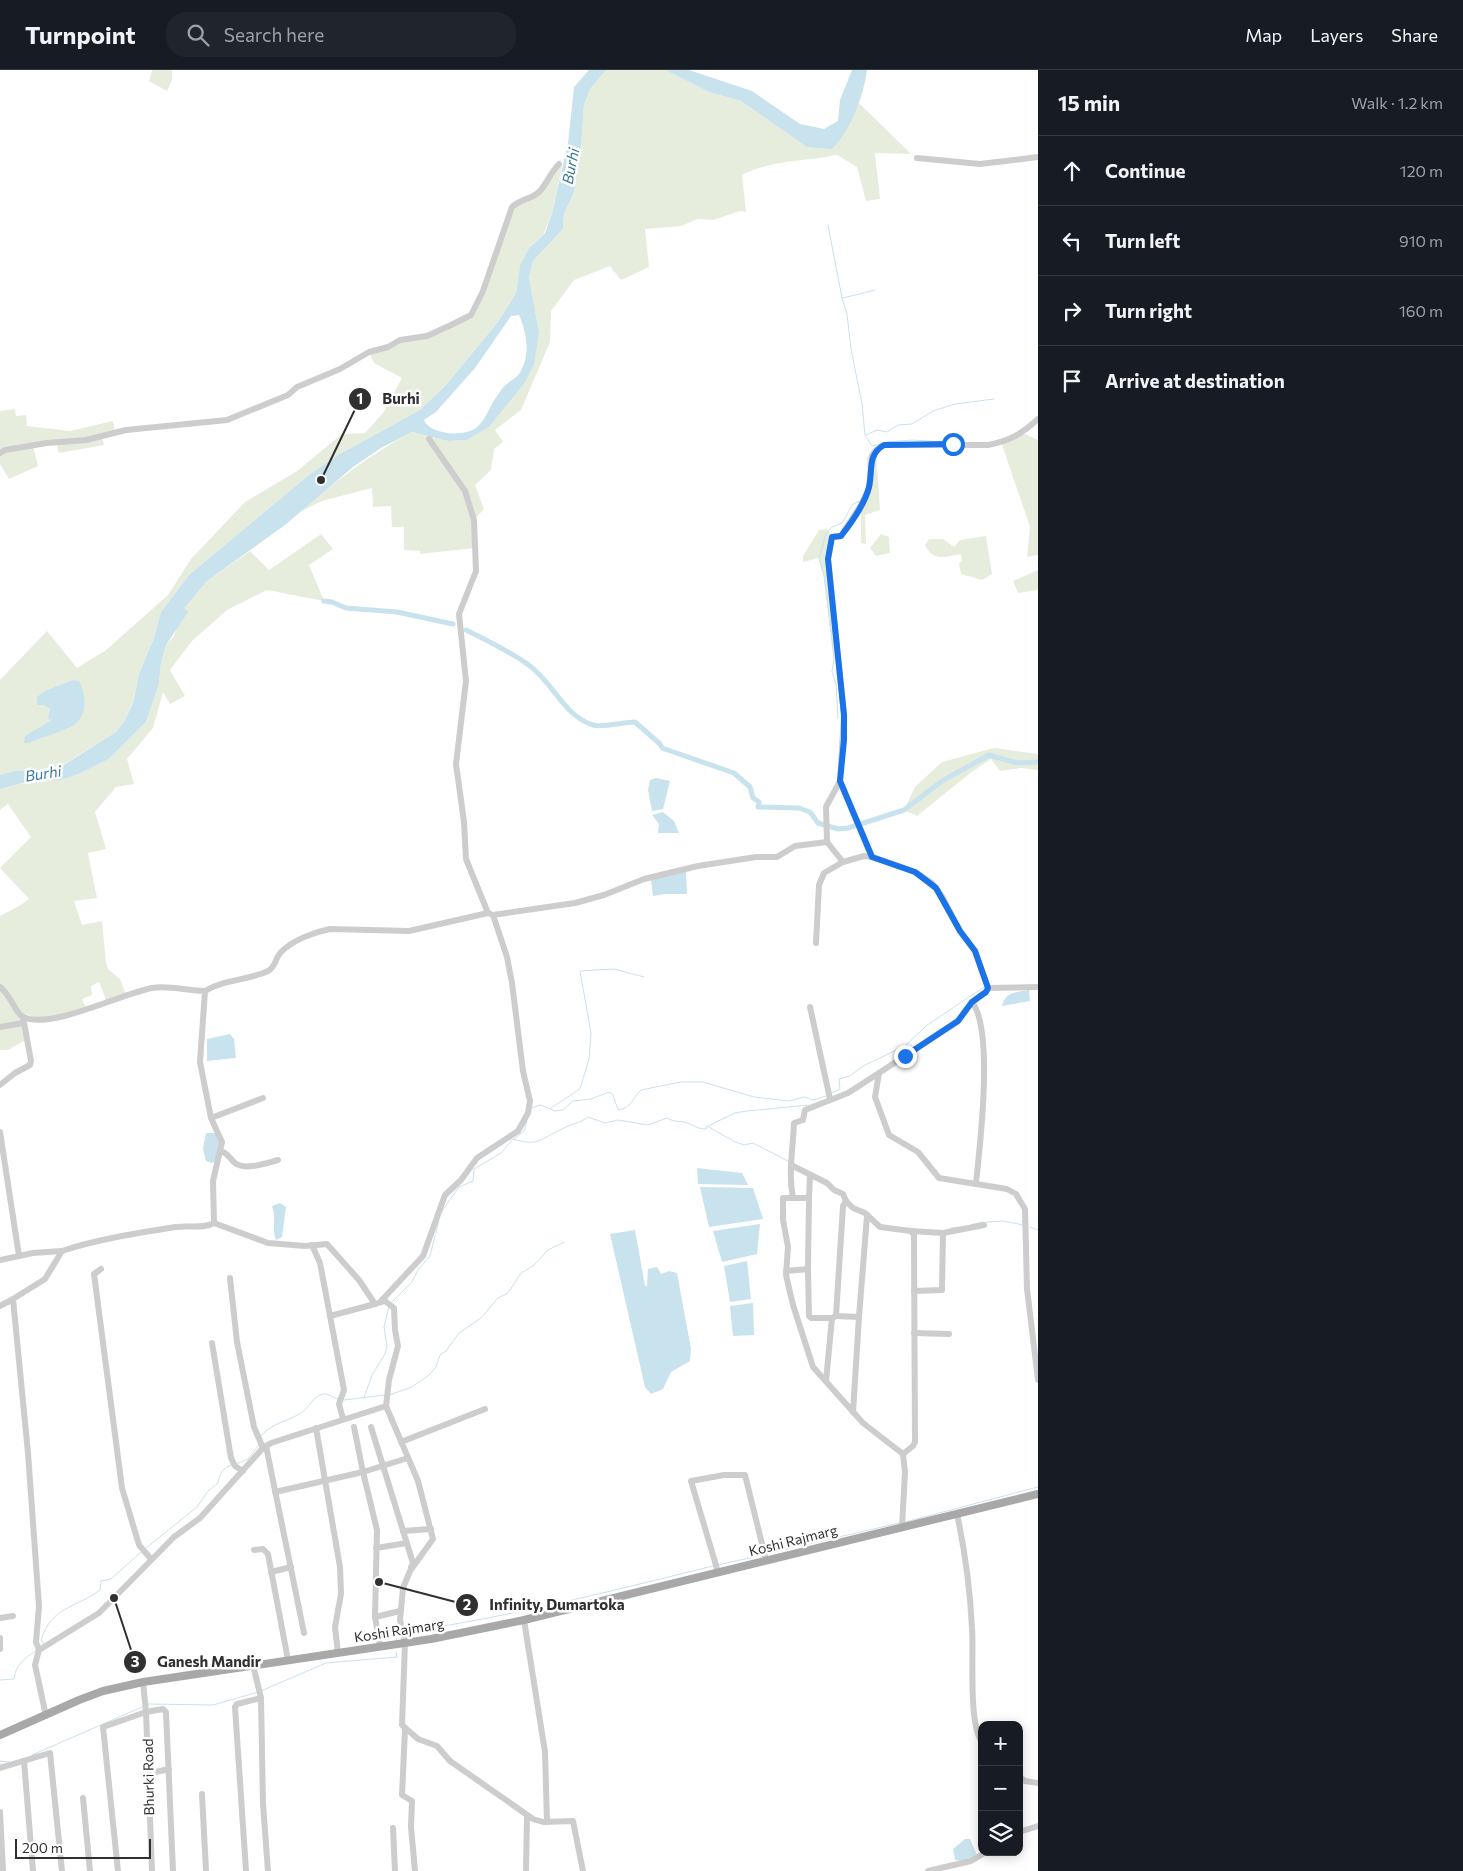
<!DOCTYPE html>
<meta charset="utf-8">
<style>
:root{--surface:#171b24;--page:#20242c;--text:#f1f3f6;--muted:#9ea1a6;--line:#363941}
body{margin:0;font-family:Commissioner,sans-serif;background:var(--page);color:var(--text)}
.controls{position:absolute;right:15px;bottom:15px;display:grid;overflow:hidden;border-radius:10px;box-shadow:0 2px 12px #0003}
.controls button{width:45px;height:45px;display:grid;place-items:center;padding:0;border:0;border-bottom:1px solid var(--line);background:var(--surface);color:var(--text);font:25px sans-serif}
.scale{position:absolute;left:15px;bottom:12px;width:136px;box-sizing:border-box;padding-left:5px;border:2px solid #303030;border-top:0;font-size:14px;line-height:18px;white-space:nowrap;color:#303030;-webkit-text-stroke:4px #fff;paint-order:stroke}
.stop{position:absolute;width:15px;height:15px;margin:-11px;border:4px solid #1a73e8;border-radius:50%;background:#fff}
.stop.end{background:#1a73e8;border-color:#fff;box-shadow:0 1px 5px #0008}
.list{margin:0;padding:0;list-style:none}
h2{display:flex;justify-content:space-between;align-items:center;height:65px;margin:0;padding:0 20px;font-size:21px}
h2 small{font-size:16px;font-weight:400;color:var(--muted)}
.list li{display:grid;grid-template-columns:32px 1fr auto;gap:15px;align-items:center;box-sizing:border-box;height:70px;padding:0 20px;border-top:1px solid var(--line)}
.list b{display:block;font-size:19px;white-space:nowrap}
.list em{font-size:16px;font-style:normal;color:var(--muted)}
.icon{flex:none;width:28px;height:28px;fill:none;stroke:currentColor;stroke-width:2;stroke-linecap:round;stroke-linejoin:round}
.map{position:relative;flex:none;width:1038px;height:1801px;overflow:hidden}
header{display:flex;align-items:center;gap:30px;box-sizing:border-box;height:70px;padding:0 25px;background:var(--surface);border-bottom:1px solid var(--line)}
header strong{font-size:24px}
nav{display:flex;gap:28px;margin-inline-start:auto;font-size:18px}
.search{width:350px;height:45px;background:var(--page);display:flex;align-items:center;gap:12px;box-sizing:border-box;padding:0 18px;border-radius:20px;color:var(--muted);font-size:19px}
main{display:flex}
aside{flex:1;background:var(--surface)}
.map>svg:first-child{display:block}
</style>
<header>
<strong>Turnpoint</strong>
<div class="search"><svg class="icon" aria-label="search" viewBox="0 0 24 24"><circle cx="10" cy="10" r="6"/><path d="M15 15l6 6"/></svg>Search here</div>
<nav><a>Map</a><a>Layers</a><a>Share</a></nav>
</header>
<main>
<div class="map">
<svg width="1038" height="1801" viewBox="0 0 1038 1801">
<rect width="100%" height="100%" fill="#fff"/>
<g fill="#e7eddd">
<path d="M152 0H172V10L167 21 149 11Z"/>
<path d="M606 0H665L709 22 741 31 807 77 850 51 859 33 911 84 875 83 880 129 866 131 857 97 837 85C802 92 775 89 742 105L746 142 740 141 713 150 698 149 681 156 645 159 649 197 621 210 610 196 574 210 551 241 550 272 521 340 495 360 503 372 494 379 491 400 475 415 484 439 474 450 475 478 420 484V481L404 480V457H392L391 436 373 437 372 418 322 431 299 442C335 412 370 384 412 362L448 371 467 370 489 357 524 314 539 262 529 207 533 191 563 159 564 144 574 122 581 77 584 35 590 19Z"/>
<path d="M559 94 562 96 552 143 544 163 529 178 520 195 516 223 498 252 446 315 420 340 338 385 310 404 189 505 161 542 154 568 139 604 133 632 124 652 116 662 58 698 14 701 0 705V610L47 561 77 598 106 580 168 525 191 489 245 432 297 401 342 364 365 363 383 343 402 308 374 293 369 282 400 270 427 266 471 245 512 137 540 121Z"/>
<path d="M15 339 16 346 26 345 27 356 70 361 113 351 115 363 102 366 104 375 59 383 56 372 33 376 38 396 9 409 0 394V341Z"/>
<path d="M1023 363 1038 370V485L1027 487 1030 457 1001 372Z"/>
<path d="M876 380 880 440 865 445 866 474 861 473V435L869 418Z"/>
<path d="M827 459 832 467 829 474 838 587 834 588 824 506 819 488 803 492V486L819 460Z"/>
<path d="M321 464 333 479 309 495 324 531 267 520 227 540 192 571 170 600 185 626 170 634 163 622 153 658 127 689 134 714 116 717 95 742 106 779 88 783 97 828 74 831 82 855 102 851 106 893 108 899 120 909 126 925 106 930 99 912 91 916 92 925 82 929 86 937C66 944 47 953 26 944L27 969 8 980H0V846L19 836 29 829 0 798 31 767 8 734 0 740V719L35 710 58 711 79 704 109 689 146 652 159 614 161 593 166 575 174 566 183 538 207 511 250 481 269 500Z"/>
<path d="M881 464 889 467 890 483 876 486 870 478Z"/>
<path d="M986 466 992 504 982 510 961 504 959 494 962 490 961 484C945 487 933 492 925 475L929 469H943L954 477 960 470Z"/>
<path d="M1038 500V520L1018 523 1013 511Z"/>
<path d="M994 678 1038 684V700L1021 698 1000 701 991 689 969 704 917 746 904 740 915 717 942 692Z"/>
</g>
<g fill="#c8e2ee" fill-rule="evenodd">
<path d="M589 0H606L590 19 584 35 581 77 574 122 564 144 563 159 533 191 529 207 539 262 534 294 524 314 489 357 467 370 448 371 412 362 381 378 353 397 285 455 207 511 184 538 188 542 166 575 161 593 159 614 146 652 109 689 79 704 58 711 34 710 0 719V705L14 701 59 698 116 662 124 652 133 633 139 604 154 568 161 542 189 505 310 404 338 385 420 340 446 315 498 252 516 223 520 195 529 178 545 163 552 143 568 73 574 17ZM519 245C527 263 531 286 519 304 516 308 511 310 507 314 502 317 499 324 495 329 489 338 485 351 476 358 464 367 430 365 424 350L436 342 475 298 511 246Z"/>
<path d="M665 0H689L752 21 800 54 824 59 838 51 840 30 852 0H867C864 25 850 62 832 79L807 77 741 31 709 22Z"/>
<path d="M73 610 79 611C86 624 88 644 75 654 70 659 38 669 28 673H24L25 666 52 650 48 649 50 639 44 635H37V627L45 621Z"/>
<path d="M656 708 670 711 663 739 652 741 648 720 650 710Z"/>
<path d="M663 742 674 751 679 763H658L659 754 652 745Z"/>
<path d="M686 801 687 824H665L653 826 651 810Z"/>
<path d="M1029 920 1030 931 1002 936C1005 922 1016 922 1029 920Z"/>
<path d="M230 964 234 969 236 988 207 991V969Z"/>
<path d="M206 1063H217L220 1069 217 1090 212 1093 206 1091 203 1079Z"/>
<path d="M697 1098 742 1103 748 1115 698 1114Z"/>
<path d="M700 1117 753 1118 763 1149 709 1157Z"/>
<path d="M280 1133 286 1137 282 1167 276 1170C271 1159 277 1147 272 1136Z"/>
<path d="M760 1154 757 1184 722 1192 713 1161Z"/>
<path d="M635 1160 645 1216H647L648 1199 657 1197 661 1204 669 1201 677 1203 691 1279 690 1291 671 1302 663 1319 651 1324 645 1317 610 1164Z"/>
<path d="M747 1191 751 1229 730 1232 724 1196Z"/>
<path d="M753 1233 754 1265 733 1266 730 1236Z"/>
<path d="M965 1769H970L976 1783 975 1787 961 1791 955 1790 953 1779Z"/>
</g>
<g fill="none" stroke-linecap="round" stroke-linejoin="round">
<g stroke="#c8e2ee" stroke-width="1">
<path d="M828 155 842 228 847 244 851 279 862 334 865 365 872 376 881 374"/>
<path d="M843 228 875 220"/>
<path d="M866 365 877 360 887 362 898 355 912 354 933 341 955 334 994 329"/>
<path d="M887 372 913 370 943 372"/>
<path d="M868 397V387"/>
<path d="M838 648 836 614 832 602 834 588 824 506 819 488 826 464 832 457 842 453 853 434 860 431"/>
<path d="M832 1023 840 1019 839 1009 850 1006 863 996 905 976 926 956 984 917"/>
<path d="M531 1038 541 1035 555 1041 563 1040 573 1031 591 1029 609 1022 613 1025 618 1040C632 1038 632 1028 641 1020L680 1012H703L754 1027 789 1031 804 1027 813 1030 826 1026"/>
<path d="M551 1038 580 1019 589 989 591 963 580 901 614 899 644 907"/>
<path d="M708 1056 735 1043 747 1041 809 1035"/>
<path d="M514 1069 524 1061 527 1051"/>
<path d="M442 1141 459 1117 473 1111 474 1099 501 1083 513 1069C539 1077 540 1069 562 1059 571 1054 580 1053 588 1047L605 1053 618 1050 648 1055 667 1048C676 1053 678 1050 687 1053 694 1055 697 1059 706 1059L707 1056 735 1072 744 1075 753 1073 788 1091"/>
<path d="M986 1152 1003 1151 1023 1155"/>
<path d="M971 1155 982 1152"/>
<path d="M1030 1157 1038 1160"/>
<path d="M951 1158 960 1157"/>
<path d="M436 1163 439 1150"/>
<path d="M391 1233 412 1212 418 1200 430 1186 435 1166"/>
<path d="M389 1325 412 1317 429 1305 436 1297 440 1285 446 1281 459 1263 481 1248 498 1228 508 1223 521 1203 533 1196 548 1180 564 1172"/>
<path d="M364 1328 372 1305 385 1284 387 1276 384 1257 389 1236"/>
<path d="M344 1330 385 1325"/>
<path d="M261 1366C272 1352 289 1352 302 1342 310 1337 313 1326 323 1324 329 1323 333 1328 338 1329"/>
<path d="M236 1394 248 1389 259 1375"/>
<path d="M905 1452 1038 1417"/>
<path d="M146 1478 197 1437 208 1421 218 1413C220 1403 222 1398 232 1395"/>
<path d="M766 1484 899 1453"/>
<path d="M718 1495 763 1485"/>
<path d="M406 1562C510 1547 611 1521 713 1496"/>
<path d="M396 1571 398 1563H400"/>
<path d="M44 1574 41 1570C52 1536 74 1539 100 1520L101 1511 111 1509 141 1482"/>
<path d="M0 1610 14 1609C16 1593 25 1589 37 1580"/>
<path d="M261 1621 326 1593 397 1587 396 1582"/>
<path d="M148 1634 213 1635 258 1622"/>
<path d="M32 1685 142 1637"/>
<path d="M0 1691 9 1692"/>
</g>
<g stroke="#c8e2ee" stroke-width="5">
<path d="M324 531 332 532 346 538 397 542 453 554"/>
<path d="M466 560C488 571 510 581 530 596 554 614 564 646 593 655 602 658 624 652 635 652L660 674 662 678 734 703 750 717 753 728 759 732 758 737 799 738 810 742 818 753 838 759 848 758 904 740 942 711 989 685 1017 693 1038 692"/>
</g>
<g stroke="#cdcdcd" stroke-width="6">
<path d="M917 88 980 94 1038 87"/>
<path d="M0 383 5 380 47 373 86 370 126 360 227 350 288 325 297 317 340 299 369 282 388 277 400 270 427 266 451 255 471 245 483 221 512 137C520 129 533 129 540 121 547 113 551 102 559 94"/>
<path d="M840 711 872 787"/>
<path d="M827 772 826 737 840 711 844 645 828 489 832 467 841 466 861 435 869 418 872 385 876 380 884 375H988C1009 371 1022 364 1038 349"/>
<path d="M493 845 575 833 604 825 644 809 698 796 756 787H777L795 776 827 772 843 792 864 786 872 787 915 802 932 813 943 828 960 861 975 881 988 918 986 922 972 932 958 951 879 1003 875 1027 889 1065 918 1082 939 1108 1007 1119 1016 1124 1025 1139 1027 1219 1038 1310"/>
<path d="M816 873 819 815 824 803 843 792"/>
<path d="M0 917C11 925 15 943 23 947 51 960 120 924 152 918 170 915 187 921 205 921L200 992 211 1048 222 1072 213 1111 214 1153C204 1159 188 1155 176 1157 138 1163 98 1169 62 1181L45 1209 13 1229 28 1383 39 1536 36 1572 39 1580"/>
<path d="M988 918 1038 917"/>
<path d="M205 921C224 909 247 911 268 901 276 897 275 888 281 882 293 870 314 862 330 859L409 861 488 843"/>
<path d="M972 932C994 960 980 1075 976 1113"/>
<path d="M810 937 830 1029"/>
<path d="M0 957 23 953"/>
<path d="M879 1003 848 1023 805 1040 803 1050 794 1053C793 1079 788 1103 793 1128H783V1150L788 1177 786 1205 793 1235 813 1297 863 1353 903 1384 905 1402 902 1457"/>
<path d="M0 1015 15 1003 30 995 31 991 23 947"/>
<path d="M211 1048 263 1028"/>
<path d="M0 1062 19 1186"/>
<path d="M221 1081C229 1084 229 1088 235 1093 245 1101 267 1093 278 1090"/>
<path d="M791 1095 827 1113 834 1120 843 1124 846 1131 853 1138 865 1143 880 1157 911 1161 914 1165 915 1372 913 1376 903 1384"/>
<path d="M793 1128H809L808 1199"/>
<path d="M809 1128 810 1105"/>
<path d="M214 1153 268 1173 305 1176 327 1174 359 1210 375 1234 385 1231 394 1238 395 1260 398 1276 389 1310 386 1336 418 1411 433 1469 410 1501 403 1518 400 1550 405 1573 402 1655 418 1669 437 1676 450 1691 533 1749 543 1752 573 1751 583 1801"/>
<path d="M911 1161 943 1163 942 1220 914 1221"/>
<path d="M943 1163 984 1155"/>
<path d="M312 1175 320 1193 344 1320 339 1334 343 1349"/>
<path d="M0 1190 33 1183 62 1181"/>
<path d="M101 1199 94 1204 122 1418 139 1475 151 1489"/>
<path d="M786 1201 808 1199 809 1246 811 1248H832"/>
<path d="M230 1208 237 1272 254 1357 263 1378"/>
<path d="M381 1231 423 1186 445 1125 461 1110 477 1088 518 1061 528 1043 530 1031 523 1001 512 913 507 887 493 845 488 843 466 789 464 752 456 694 466 611 459 544 476 501 474 450 465 421 429 369"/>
<path d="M0 1236 13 1229"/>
<path d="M330 1246 375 1234"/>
<path d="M836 1246 859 1247 867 1146"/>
<path d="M914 1263 949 1264"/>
<path d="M212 1273 231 1388 235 1396 243 1401"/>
<path d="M826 1311 832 1248 836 1246 843 1136 846 1131"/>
<path d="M853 1342 859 1247"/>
<path d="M354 1357 363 1402 408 1388"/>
<path d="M371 1357 413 1493 411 1497"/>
<path d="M316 1358 340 1497 341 1524 335 1557 338 1583"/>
<path d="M401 1372 485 1339"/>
<path d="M266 1376 304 1563"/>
<path d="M275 1422 363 1402 377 1460 375 1547 400 1541"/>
<path d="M957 1444C965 1481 970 1519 972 1558 974 1583 968 1654 982 1672"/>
<path d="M403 1461 431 1459"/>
<path d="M376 1478 407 1473"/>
<path d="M254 1480 263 1479 268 1484 288 1590"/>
<path d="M271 1502 291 1497"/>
<path d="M718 1502 691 1411 724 1405H745L766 1490"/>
<path d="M375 1547 380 1576"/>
<path d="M0 1548 13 1546"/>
<path d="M524 1550 545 1682 547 1752"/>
<path d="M0 1568V1579"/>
<path d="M253 1595 261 1628 263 1734 268 1801"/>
<path d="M143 1612 146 1642 152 1801"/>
<path d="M46 1646 35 1595 39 1580 99 1543 174 1467 200 1448 263 1378 271 1373 386 1336"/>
<path d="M405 1659 402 1725 412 1731 411 1757 415 1801"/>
<path d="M24 1691 33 1801"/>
<path d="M0 1698 50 1683 62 1801"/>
<path d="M147 1704 169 1699"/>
<path d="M1019 1706 1025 1711 1038 1713"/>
<path d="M202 1724 206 1801"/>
<path d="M83 1728 90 1801"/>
<path d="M0 1742 3 1801"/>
<path d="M393 1758 395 1801"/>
<path d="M1019 1762 1038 1756"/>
<path d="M118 1801 103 1657 146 1642 163 1639 166 1642 173 1801"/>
<path d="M246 1801 235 1637 237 1634 261 1628"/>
<path d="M526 1801 527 1745"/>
<path d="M928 1801 971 1791 986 1782"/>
</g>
<path stroke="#a8a8a8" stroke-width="8" d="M0 1665 79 1630 103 1621 143 1612 431 1569 524 1550 1038 1424"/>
</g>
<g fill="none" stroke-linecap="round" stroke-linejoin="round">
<path stroke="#1a73e8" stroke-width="6" d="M905 986 958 951 972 932 986 922 988 918 975 881 960 861 936 818 915 802 872 787 840 711 844 670V645L828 489 832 467 841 466C852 452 865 434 869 417 873 400 867 385 884 375L953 374"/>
</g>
<g text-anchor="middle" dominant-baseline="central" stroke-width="5" stroke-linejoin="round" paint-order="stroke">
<g font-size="14" fill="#303030" stroke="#fff">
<text transform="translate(793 1470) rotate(-14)">Koshi Rajmarg</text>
<text transform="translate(399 1560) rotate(-9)">Koshi Rajmarg</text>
<text transform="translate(148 1707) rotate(-91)">Bhurki Road</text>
</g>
<g font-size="15" font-style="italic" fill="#387a97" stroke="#fff">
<text transform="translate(570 96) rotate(-79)">Burhi</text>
<text transform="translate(43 703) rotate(-9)">Burhi</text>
</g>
</g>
<path fill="none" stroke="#303030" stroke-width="2" d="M321 410L360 329M379 1512L467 1535M114 1528L135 1592"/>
<g fill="#303030" stroke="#fff" stroke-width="2">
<circle cx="321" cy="410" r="5"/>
<circle cx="379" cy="1512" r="5"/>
<circle cx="114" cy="1528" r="5"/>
<circle cx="360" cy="329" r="12"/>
<circle cx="467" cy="1535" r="12"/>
<circle cx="135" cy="1592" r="12"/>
</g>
<g font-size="15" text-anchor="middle" font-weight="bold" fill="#fff">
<text x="360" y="334">1</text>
<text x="467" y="1540">2</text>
<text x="135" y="1597">3</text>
</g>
<g font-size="15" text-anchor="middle" font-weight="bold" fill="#303030" stroke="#fff" stroke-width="5" stroke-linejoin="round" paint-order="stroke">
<text x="401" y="334">Burhi</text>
<text x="557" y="1540">Infinity, Dumartoka</text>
<text x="209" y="1597">Ganesh Mandir</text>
</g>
</svg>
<div class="controls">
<button>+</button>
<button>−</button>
<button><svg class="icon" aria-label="layers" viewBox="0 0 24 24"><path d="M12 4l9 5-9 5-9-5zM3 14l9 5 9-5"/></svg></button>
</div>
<div class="scale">200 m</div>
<div class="stop" style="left:953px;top:374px"></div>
<div class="stop end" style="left:905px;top:986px"></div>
</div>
<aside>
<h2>15 min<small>Walk · 1.2 km</small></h2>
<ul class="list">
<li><svg class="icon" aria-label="ahead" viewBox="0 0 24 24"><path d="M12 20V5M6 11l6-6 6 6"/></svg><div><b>Continue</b></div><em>120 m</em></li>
<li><svg class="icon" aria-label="left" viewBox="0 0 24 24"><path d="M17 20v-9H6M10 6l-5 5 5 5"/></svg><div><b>Turn left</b></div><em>910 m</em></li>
<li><svg class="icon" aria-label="right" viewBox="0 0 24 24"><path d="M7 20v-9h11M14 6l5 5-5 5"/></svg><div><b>Turn right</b></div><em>160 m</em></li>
<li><svg class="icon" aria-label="arrive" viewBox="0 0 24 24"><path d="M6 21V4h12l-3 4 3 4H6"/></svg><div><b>Arrive at destination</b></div></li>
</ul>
</aside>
</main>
